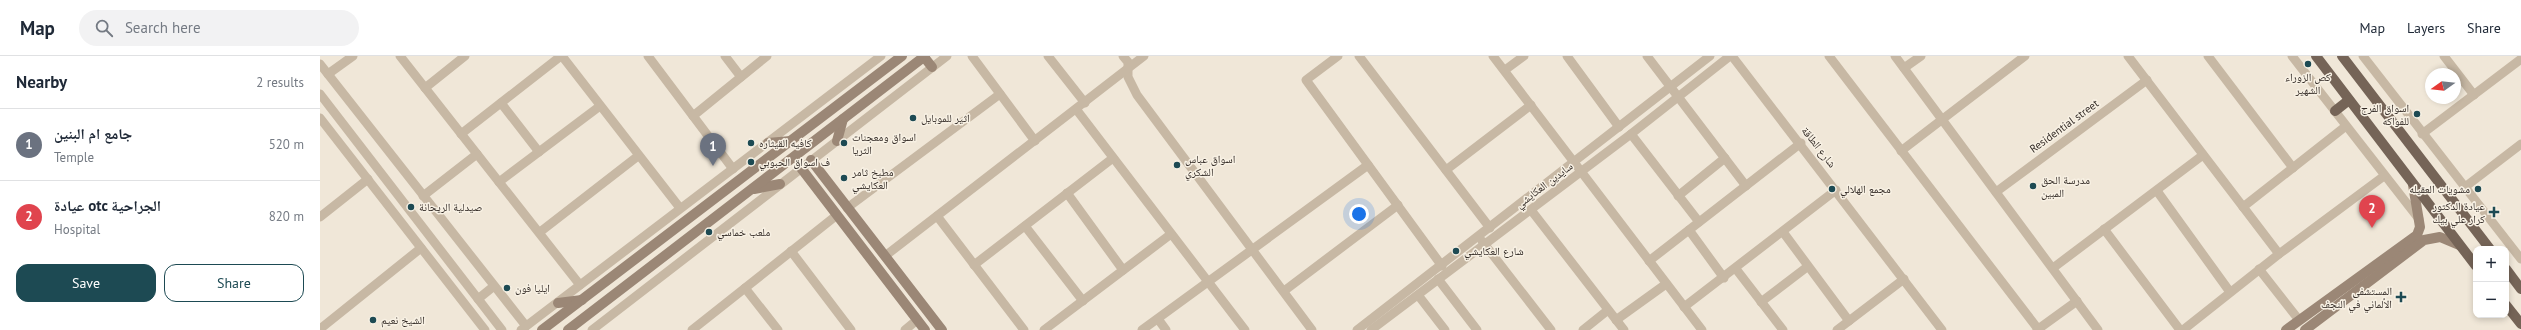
<!DOCTYPE html>
<meta charset="utf-8">
<style>
:root{--surface:#fff;--page:#f2f2f3;--text:#1f2937;--muted:#747a83;--line:#e0e1e3;--accent:#1d4a53}
body{margin:0;font-family:"PT Sans","Noto Naskh Arabic",sans-serif;background:var(--page);color:var(--text)}
.controls{position:absolute;right:12px;bottom:12px;display:grid;overflow:hidden;border-radius:8px;box-shadow:0 2px 6px #0003}
.controls button{width:36px;height:36px;display:grid;place-items:center;padding:0;border:0;border-bottom:1px solid var(--line);background:var(--surface);color:var(--text);font:20px sans-serif}
.compass{position:absolute;left:2105px;top:12px;width:36px;height:36px;border-radius:50%;background:var(--surface);box-shadow:0 2px 6px #0003;rotate:255deg}
.you{position:absolute;left:1039px;top:158px;width:14px;height:14px;margin:-10px;border:3px solid #fff;border-radius:50%;background:#1a73e8;box-shadow:0 0 0 6px #1a73e833}
.badge{display:grid;place-items:center;width:26px;height:26px;border-radius:50%;background:var(--accent);color:#fff;font-size:13px;font-weight:700}
.pin{position:absolute;translate:-50% -33px;filter:drop-shadow(0 1px 2px #0008)}
.pin::after{content:'';position:absolute;top:21px;width:14px;height:12px;background:inherit;clip-path:polygon(0 0,100% 0,50% 100%)}
.list{margin:0;padding:0;list-style:none}
h2{display:flex;justify-content:space-between;align-items:center;height:52px;margin:0;padding:0 16px;font-size:17px}
h2 small{font-size:13px;font-weight:400;color:var(--muted)}
.list li{display:grid;grid-template-columns:26px 1fr auto;gap:12px;align-items:center;box-sizing:border-box;height:72px;padding:0 16px;border-top:1px solid var(--line)}
.list b{display:block;font-size:15px;white-space:nowrap}
.list p{margin:0;font-size:13px;white-space:nowrap;color:var(--muted)}
.list em{font-size:13px;font-style:normal;color:var(--muted)}
.actions{display:flex;gap:8px;padding:12px 16px}
.actions a{flex:1;padding:9px 0;border:1px solid var(--accent);border-radius:12px;text-align:center;font-size:14px;color:var(--accent)}
.actions .main{background:var(--accent);color:#fff}
.icon{flex:none;width:22px;height:22px;fill:none;stroke:currentColor;stroke-width:2;stroke-linecap:round;stroke-linejoin:round}
.map{position:relative;flex:none;width:2201px;height:274px;overflow:hidden}
header{display:flex;align-items:center;gap:24px;box-sizing:border-box;height:56px;padding:0 20px;background:var(--surface);border-bottom:1px solid var(--line)}
header strong{font-size:19px}
nav{display:flex;gap:22px;margin-inline-start:auto;font-size:14px}
.search{width:280px;height:36px;background:var(--page);display:flex;align-items:center;gap:10px;box-sizing:border-box;padding:0 14px;border-radius:22px;color:var(--muted);font-size:15px}
main{display:flex}
aside{flex:1;background:var(--surface)}
.map>svg:first-child{display:block}
</style>
<header>
<strong>Map</strong>
<div class="search"><svg class="icon" aria-label="search" viewBox="0 0 24 24"><circle cx="10" cy="10" r="6"/><path d="M15 15l6 6"/></svg>Search here</div>
<nav><a>Map</a><a>Layers</a><a>Share</a></nav>
</header>
<main>
<aside>
<h2>Nearby<small>2 results</small></h2>
<ul class="list">
<li><span class="badge" style="background:#6b7280">1</span><div><b>جامع ام البنين</b><p>Temple</p></div><em>520 m</em></li>
<li><span class="badge" style="background:#e0444e">2</span><div><b>عيادة otc الجراحية</b><p>Hospital</p></div><em>820 m</em></li>
</ul>
<div class="actions"><a class="main">Save</a><a>Share</a></div>
</aside>
<div class="map">
<svg width="2201" height="274" viewBox="0 0 2201 274">
<rect width="100%" height="100%" fill="#f0e7d8"/>
<g fill="none" stroke-linecap="round" stroke-linejoin="round">
<g stroke="#c7b8a4" stroke-width="9">
<path d="M80 0 260 229"/>
<path d="M242 0 360 152"/>
<path d="M328 0 413 113"/>
<path d="M405 0 421 21"/>
<path d="M652 0 715 85"/>
<path d="M728 0 765 47"/>
<path d="M803 0 808 6V21L817 39 992 274"/>
<path d="M1018 0 986 24 1122 210"/>
<path d="M1039 0 1170 172"/>
<path d="M1173 0 1382 274"/>
<path d="M1247 0 1299 71"/>
<path d="M1327 0 1426 130"/>
<path d="M1412 0 1622 274"/>
<path d="M1509 0 1718 273"/>
<path d="M1575 0 1778 274"/>
<path d="M1808 0 1959 198"/>
<path d="M1888 0 1973 112"/>
<path d="M1972 0 2099 163"/>
<path d="M2043 0 2201 203"/>
<path d="M2124 0 2154 39"/>
<path d="M0 8 206 270"/>
<path d="M1584 12 1601 0"/>
<path d="M1185 14 1204 0"/>
<path d="M8 18 33 0"/>
<path d="M105 32 145 0"/>
<path d="M0 38 182 274"/>
<path d="M181 47 219 96"/>
<path d="M756 53 925 274"/>
<path d="M373 60 447 0"/>
<path d="M0 62 165 274"/>
<path d="M141 78 241 0"/>
<path d="M1311 78 1379 166"/>
<path d="M2102 78 2201 3"/>
<path d="M1581 95 1705 0"/>
<path d="M1126 114 1211 49"/>
<path d="M179 126 280 50"/>
<path d="M2145 131 2201 88"/>
<path d="M1837 135 1910 236"/>
<path d="M1676 136 1827 24"/>
<path d="M747 137 803 214"/>
<path d="M103 140 157 98"/>
<path d="M1358 140 1405 102"/>
<path d="M1923 151 2026 70"/>
<path d="M527 152 680 38"/>
<path d="M1211 154 1304 274"/>
<path d="M617 160 704 274"/>
<path d="M0 161 48 123"/>
<path d="M705 170 763 245"/>
<path d="M1784 173 1860 274"/>
<path d="M1369 174 1404 222"/>
<path d="M220 176 318 100"/>
<path d="M1463 176 1529 265"/>
<path d="M1162 185 1231 274"/>
<path d="M471 195 531 274"/>
<path d="M565 200 824 0"/>
<path d="M1329 205 1481 87"/>
<path d="M654 209 793 102"/>
<path d="M1733 212 1883 99"/>
<path d="M1416 213 1463 274"/>
<path d="M1939 213 1979 264"/>
<path d="M1118 223 1157 274"/>
<path d="M425 232 458 274"/>
<path d="M964 235 1078 149"/>
<path d="M1098 239 1125 274"/>
<path d="M158 243 174 230"/>
<path d="M1441 246 1487 211"/>
<path d="M1364 251 1516 134"/>
<path d="M838 263 846 274"/>
<path d="M1296 264 1346 228"/>
<path d="M0 273 101 192"/>
<path d="M201 274 561 0"/>
<path d="M272 274 627 0"/>
<path d="M372 274 517 159"/>
<path d="M585 274 597 264"/>
<path d="M724 274 851 178"/>
<path d="M822 274 1048 109"/>
<path d="M1037 274 1390 0"/>
<path d="M1051 274 1311 78 1410 0"/>
<path d="M1263 274 1288 254"/>
<path d="M1517 274 1584 223"/>
<path d="M1717 274 1757 245"/>
<path d="M1863 274 1959 198 2064 120"/>
</g>
<g stroke="#9b8776" stroke-width="10">
<path d="M604 1 612 11"/>
<path d="M517 85 523 63"/>
<path d="M448 87 471 85"/>
<path d="M491 104 622 274"/>
<path d="M481 112 605 274"/>
<path d="M434 133 460 128"/>
<path d="M238 247 262 244"/>
<path d="M222 274 582 0"/>
<path d="M248 274 605 0"/>
<path d="M1966 274 2097 179 2100 171 2093 129"/>
<path d="M1985 274 2104 184 2120 181 2139 189"/>
</g>
<g stroke="#756457" stroke-width="10">
<path d="M1996 0 2156 210"/>
<path d="M2022 0 2170 193"/>
<path d="M2015 55 2029 44"/>
<path d="M2186 213 2201 233"/>
<path d="M2186 249 2201 268"/>
</g>
</g>
<g fill="#1d4a53" stroke="#f8f1e4" stroke-width="1.5">
<circle cx="1988" cy="8" r="4"/>
<circle cx="2097" cy="58" r="4"/>
<circle cx="593" cy="62" r="4"/>
<circle cx="431" cy="87" r="4"/>
<circle cx="524" cy="87" r="4"/>
<circle cx="431" cy="106" r="4"/>
<circle cx="857" cy="109" r="4"/>
<circle cx="524" cy="122" r="4"/>
<circle cx="1713" cy="130" r="4"/>
<circle cx="1512" cy="133" r="4"/>
<circle cx="2158" cy="133" r="4"/>
<circle cx="91" cy="151" r="4"/>
<path d="M2172 150h4v4h4v4h-4v4h-4v-4h-4v-4h4z"/>
<circle cx="389" cy="176" r="4"/>
<circle cx="1136" cy="195" r="4"/>
<circle cx="187" cy="232" r="4"/>
<path d="M2079 235h4v4h4v4h-4v4h-4v-4h-4v-4h4z"/>
<circle cx="53" cy="264" r="4"/>
</g>
<g text-anchor="middle" dominant-baseline="central" stroke-width="3" stroke-linejoin="round" paint-order="stroke">
<g font-size="11" fill="#332b26" stroke="#f8f1e4" text-anchor="start">
<text x="1988" y="21" text-anchor="middle">كص الزوراء<tspan x="1988" dy="13">الشهير</tspan></text>
<text x="2089" y="52" text-anchor="end">اسواق الفرج<tspan x="2089" dy="13">للفواكه</tspan></text>
<text x="601" y="62">اثير للموبايل</text>
<text x="532" y="81">اسواق ومعجنات<tspan x="532" dy="13">الثريا</tspan></text>
<text x="439" y="87">كافيه القيثاره</text>
<text x="865" y="103">اسواق عباس<tspan x="865" dy="13">الشكري</tspan></text>
<text x="439" y="106">ف اسواق الحبوبي</text>
<text x="532" y="116">مطبخ ثامر<tspan x="532" dy="13">العكايشي</tspan></text>
<text x="1721" y="124">مدرسة الحق<tspan x="1721" dy="13">المبين</tspan></text>
<text x="1520" y="133">مجمع الهلالي</text>
<text x="2150" y="133" text-anchor="end">مشويات العقيله</text>
<text x="2165" y="150" text-anchor="end">عيادة الدكتور<tspan x="2165" dy="13">كرار علي بيك</tspan></text>
<text x="99" y="151">صيدلية الريحانة</text>
<text x="397" y="176">ملعب خماسي</text>
<text x="1144" y="195">شارع العكايشي</text>
<text x="195" y="232">ايليا فون</text>
<text x="2072" y="235" text-anchor="end">المستشفى<tspan x="2072" dy="13">الألماني في النجف</tspan></text>
<text x="61" y="264">الشيخ نعيم</text>
</g>
<g font-size="11" fill="#332b26" stroke="#f8f1e4">
<text transform="translate(1744 70) rotate(-36)">Residential street</text>
<text transform="translate(1499 91) rotate(52)">شارع الطاقة</text>
<text transform="translate(1224 129) rotate(-37)">سايدين العكايشي</text>
</g>
</g>
</svg>
<div class="controls">
<button>+</button>
<button>−</button>
</div>
<svg class="compass" viewBox="-18 -18 36 36"><path d="M0-13l5 13h-10z" fill="#e53935"/><path d="M0 13l5-13h-10z" fill="#747a83"/></svg>
<div class="you"></div>
<div class="pin badge" style="left:393px;top:110px;background:#6b7280">1</div>
<div class="pin badge" style="left:2052px;top:172px;background:#e0444e">2</div>
</div>
</main>
